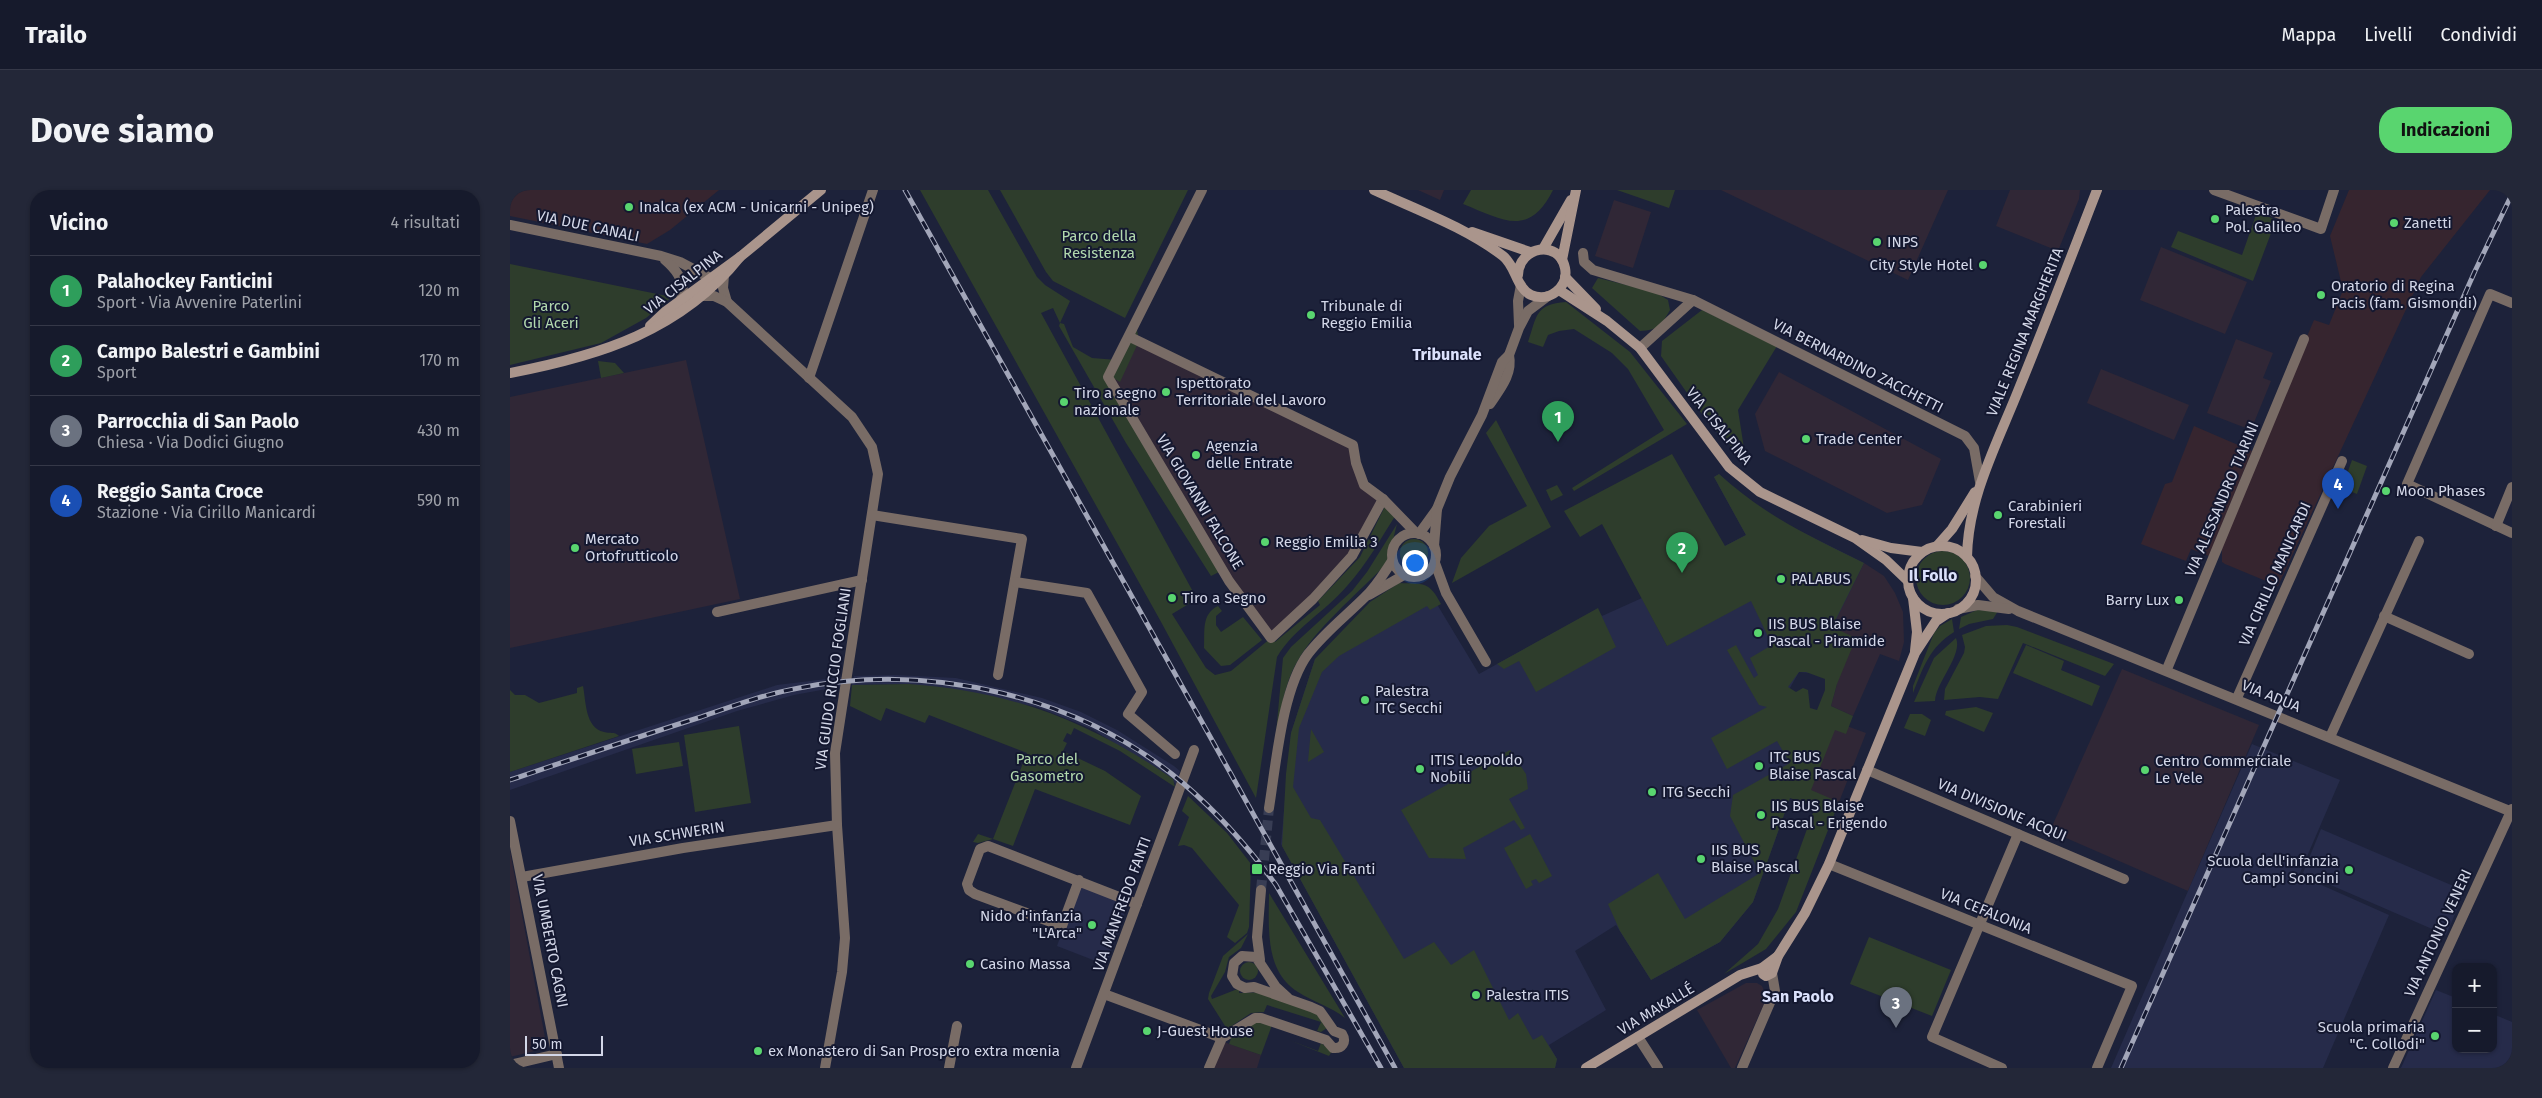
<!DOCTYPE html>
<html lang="it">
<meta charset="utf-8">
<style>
:root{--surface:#161a2c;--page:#232738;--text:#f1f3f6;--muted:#9ea1a9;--line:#353848;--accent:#59d56f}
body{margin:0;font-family:"Fira Sans",sans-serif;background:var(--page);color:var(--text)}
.controls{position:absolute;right:15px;bottom:15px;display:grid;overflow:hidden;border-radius:10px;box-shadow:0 1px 4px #0004}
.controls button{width:45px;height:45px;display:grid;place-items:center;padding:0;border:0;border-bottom:1px solid var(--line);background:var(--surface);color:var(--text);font:25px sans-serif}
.scale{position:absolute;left:15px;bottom:12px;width:78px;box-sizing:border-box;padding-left:5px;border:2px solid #d3d7e8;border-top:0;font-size:14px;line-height:18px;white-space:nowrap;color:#d3d7e8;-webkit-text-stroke:4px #141830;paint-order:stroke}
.you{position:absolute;left:904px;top:372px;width:18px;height:18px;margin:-12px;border:4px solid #fff;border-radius:50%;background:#1a73e8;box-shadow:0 0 0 8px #1a73e833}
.badge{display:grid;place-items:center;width:32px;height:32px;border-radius:50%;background:var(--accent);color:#fff;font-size:16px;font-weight:700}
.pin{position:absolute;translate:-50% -41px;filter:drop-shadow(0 1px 2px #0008)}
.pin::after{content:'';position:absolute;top:26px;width:18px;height:15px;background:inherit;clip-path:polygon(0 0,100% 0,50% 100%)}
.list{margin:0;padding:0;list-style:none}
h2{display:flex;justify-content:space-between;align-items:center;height:65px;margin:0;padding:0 20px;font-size:21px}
h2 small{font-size:16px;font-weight:400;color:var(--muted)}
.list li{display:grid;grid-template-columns:32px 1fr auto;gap:15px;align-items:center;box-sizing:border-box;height:70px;padding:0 20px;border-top:1px solid var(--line)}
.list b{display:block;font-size:19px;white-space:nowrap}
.list p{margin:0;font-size:16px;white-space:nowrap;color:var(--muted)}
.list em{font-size:16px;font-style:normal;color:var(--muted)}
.map{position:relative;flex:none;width:2002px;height:878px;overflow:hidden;border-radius:20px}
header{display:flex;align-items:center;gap:30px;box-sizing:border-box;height:70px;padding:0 25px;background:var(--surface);border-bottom:1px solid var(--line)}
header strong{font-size:24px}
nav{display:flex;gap:28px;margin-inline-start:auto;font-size:18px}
.intro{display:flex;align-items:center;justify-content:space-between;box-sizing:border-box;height:120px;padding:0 30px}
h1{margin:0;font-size:35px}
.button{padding:12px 22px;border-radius:20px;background:var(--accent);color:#111;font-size:18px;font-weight:700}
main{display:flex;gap:30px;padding:0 30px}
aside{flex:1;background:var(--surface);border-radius:20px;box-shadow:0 1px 4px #0004}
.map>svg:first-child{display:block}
</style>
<header>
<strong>Trailo</strong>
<nav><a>Mappa</a><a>Livelli</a><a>Condividi</a></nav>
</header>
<div class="intro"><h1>Dove siamo</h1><a class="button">Indicazioni</a></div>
<main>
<aside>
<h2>Vicino<small>4 risultati</small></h2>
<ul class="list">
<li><span class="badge" style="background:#2e9e5b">1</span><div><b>Palahockey Fanticini</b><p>Sport · Via Avvenire Paterlini</p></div><em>120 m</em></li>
<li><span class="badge" style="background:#2e9e5b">2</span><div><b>Campo Balestri e Gambini</b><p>Sport</p></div><em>170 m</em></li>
<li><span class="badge" style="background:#6b7280">3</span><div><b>Parrocchia di San Paolo</b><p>Chiesa · Via Dodici Giugno</p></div><em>430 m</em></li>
<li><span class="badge" style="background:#1a4fb4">4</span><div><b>Reggio Santa Croce</b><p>Stazione · Via Cirillo Manicardi</p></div><em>590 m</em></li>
</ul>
</aside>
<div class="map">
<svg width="2002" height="878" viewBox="0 0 2002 878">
<rect width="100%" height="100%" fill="#1d223a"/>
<g fill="#302736">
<path d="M908 0H934L930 10Z"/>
<path d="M1211 0H1438L1398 90Z"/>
<path d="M1500 0H1570L1569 9 1548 61 1486 36Z"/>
<path d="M1104 10 1141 22 1123 78 1085 66Z"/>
<path d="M1651 57 1737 92 1715 144 1630 110Z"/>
<path d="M620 147 843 255 854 295 873 309 842 366 761 448 719 391 600 185Z"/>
<path d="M1726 149 1763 163 1753 188 1761 191 1741 240 1697 223Z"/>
<path d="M176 170 230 409 0 458V207Z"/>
<path d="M1591 179 1679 215 1664 250 1577 213Z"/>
<path d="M1269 182 1431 269 1412 315 1377 323 1255 261 1245 224Z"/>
<path d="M1354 373 1374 386 1385 403 1393 422 1394 452 1389 471 1370 464 1343 526 1321 516 1327 494 1322 437Z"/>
<path d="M1612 479 1749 535 1678 701 1540 641Z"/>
<path d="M1320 530 1356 543 1329 612 1295 601Z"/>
<path d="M0 661 37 858 0 867Z"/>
<path d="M1236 793H1247L1252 796 1257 807 1225 878H1221L1187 820Z"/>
<path d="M714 852 751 865 747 878H704Z"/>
</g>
<g fill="#36252f">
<path d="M0 0H209L160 40 137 54 0 26Z"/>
<path d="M1839 0H1980L1911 87 1768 396 1715 374 1712 372V358L1759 236 1804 130 1819 135 1833 100 1820 46Z"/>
<path d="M1684 236 1742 261 1699 366 1681 359 1676 371 1631 354 1655 294 1662 292Z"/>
</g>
<g fill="#262b4a">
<path d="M1209 284 1234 307 1266 329 1354 373 1300 483 1289 482 1273 510 1320 530 1280 608 1243 712 1210 752 1141 790 1106 735 1065 761 1096 820 1039 855 1047 869 1045 878H894L771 654 781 543 805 469 922 406 969 484 1087 419 1092 426 1132 408 1157 456 1211 358 1236 345 1204 287Z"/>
<path d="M385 485 446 488 532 508 571 522 607 540 664 576 670 581 665 597V593L582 539 527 517 399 494 342 495 344 486Z"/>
<path d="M333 487V496L284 505 227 521 0 600V582L267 495Z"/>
<path d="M1742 554 1830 590 1789 685 1879 725 1813 878H1601Z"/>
<path d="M1811 639 1955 701 1936 745 1793 683Z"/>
<path d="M569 693 618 714 596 775 547 756Z"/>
<path d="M1926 800 1946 808V859H1983V824L2002 832V878H1891Z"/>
</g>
<g fill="#2e3d2c" fill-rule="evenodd">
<path d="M410 0H478L527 87 535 95 560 111 550 133 554 134 563 157 582 168 607 170 626 134 629 151 610 192 600 186 713 380 701 386 616 253 549 136 550 133 543 118 531 123 687 409 662 424 696 478 705 485 721 481 761 448 765 452 810 415 808 411 850 367 877 312 887 323C871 348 857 374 837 396 815 422 784 438 767 467L746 608 650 430Z"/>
<path d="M490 0H678L615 128 543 91 536 82Z"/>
<path d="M961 0H1043C1019 48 993 30 953 14Z"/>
<path d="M1107 0H1165L1159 18Z"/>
<path d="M1747 22 1766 30 1743 91 1661 57 1668 41 1732 65Z"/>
<path d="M0 74 162 107 136 128 91 153 0 175Z"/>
<path d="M1088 88 1145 102 1158 110 1160 120C1151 135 1149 140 1130 141L1082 98Z"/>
<path d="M1056 112 1120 162 1177 234 1064 301 1062 298 1154 240 1118 179 1102 163 1064 139 1049 141 1038 145 1033 157 1018 152C1027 126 1025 114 1056 112Z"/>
<path d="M1192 120 1267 156 1228 220 1236 271 1199 234 1151 166 1152 151Z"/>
<path d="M88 171 105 173 114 183 91 188Z"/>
<path d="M986 230 1041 337 942 393 951 368 979 336 1017 316 976 243Z"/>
<path d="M1162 264 1215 356 1236 345 1204 287 1209 284C1254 325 1299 346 1354 373L1322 437 1346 448 1327 494 1321 516 1343 526 1336 544 1325 540 1301 600 1329 612 1286 722 1256 759 1214 784 1248 754 1268 719 1305 617 1280 608 1243 712 1210 752 1141 790 1110 741 1098 714 1148 683 1175 729 1250 683 1220 626 1223 605 1280 573 1267 551 1217 579 1201 548 1257 517 1249 515 1217 460 1226 455 1244 488 1248 485 1240 468 1262 455 1241 411 1157 456 1092 334 1070 347 1054 321ZM1289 482H1296L1315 489V500L1307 520 1300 518 1298 500 1293 498 1286 502 1278 497Z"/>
<path d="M1842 270 1857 276 1847 304 1832 298Z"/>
<path d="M1047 295 1053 305 1041 311 1036 300Z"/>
<path d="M887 334 878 369 872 378C846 405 804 440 787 472 773 496 770 527 765 554L773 468 781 457 842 401 857 382Z"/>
<circle cx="904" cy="363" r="14"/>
<circle cx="1433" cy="388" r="27"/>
<path d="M889 393C914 394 919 391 931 414L920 420 917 416 829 466 812 482 789 538 783 597 801 628 810 630 894 769 924 752 941 775 964 760 999 830 1008 823 1023 850 1032 845 1047 869 1045 878H894L772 656 776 584 781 543 805 469 860 412Z"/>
<path d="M708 416 712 421 706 426V435L711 442 733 427 752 450 720 475 711 476 694 458C695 442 691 424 708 416Z"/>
<path d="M1088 418 1106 457 1026 502 1009 471 994 479 987 474Z"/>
<path d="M1467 420 1488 421 1483 429 1459 434 1449 439 1451 427Z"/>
<path d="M1442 429 1444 442C1419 458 1414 476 1403 503V496L1424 443 1430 436Z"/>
<path d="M1497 435 1507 437 1604 474 1595 486 1513 453 1488 509 1470 507 1434 510 1435 499 1454 463 1455 457 1452 445 1476 436Z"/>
<path d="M1446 448C1453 465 1426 492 1425 511L1404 512 1424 468Z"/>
<path d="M1516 455 1554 471 1551 480 1590 496 1582 516 1503 483Z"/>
<path d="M399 494C501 501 579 531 663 589L665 597 610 561 564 538 561 545 557 543 553 551 557 553 553 561 595 581 631 606 620 635 525 599 503 656 483 649 468 653 463 652 468 644 483 649 517 563 419 525 415 533 376 518 371 531 340 516 342 495Z"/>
<path d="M73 496C76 511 75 538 94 542 100 544 104 541 109 546L0 582V500L5 505H15L29 513 67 503V498Z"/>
<path d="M1466 517 1483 523 1474 542 1435 525 1436 521Z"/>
<path d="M1400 524H1412L1421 530 1415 546 1394 538Z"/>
<path d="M229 536 241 613 185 622 174 545Z"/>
<path d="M801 539 814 562 798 572Z"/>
<path d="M169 552 173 576 126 584 122 559Z"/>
<path d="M1000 560 1016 584 1018 599 999 609 1015 638 1011 640 1004 630 953 658 956 669 919 668 891 620Z"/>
<path d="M678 606 717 643 741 674 739 737 737 743 725 753 717 747 729 715 682 658 674 655 668 656 679 627 672 621Z"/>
<path d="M1020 644 1042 686 1029 693 1026 689 1021 691 1023 695 1016 699 994 658Z"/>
<path d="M759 703 835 828C820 816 803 812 788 802 754 781 759 736 759 703Z"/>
<path d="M738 744 731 758 719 767 715 782 701 806 702 809 730 798 729 803 761 802 801 817 817 838 811 842 807 841 811 832 757 815 754 822 741 823 717 839 698 809 699 803 713 766Z"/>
<path d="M1359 747 1441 780 1422 826 1340 794Z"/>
<circle cx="739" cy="781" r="9"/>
<path d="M745 832 762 835 751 865 719 854 722 846Z"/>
<path d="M779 850 808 861 811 853 822 861 819 866Z"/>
</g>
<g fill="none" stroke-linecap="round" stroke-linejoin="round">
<path stroke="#383d54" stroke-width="10" stroke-dasharray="10 5" stroke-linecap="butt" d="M751 700 759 618"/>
<g stroke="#796c66" stroke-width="10">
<path d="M692 0 598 187 719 391 761 448 803 409 842 366 873 309"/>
<path d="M1704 0 1811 39 1824 0"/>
<path d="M0 35 151 66 170 72 200 88"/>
<path d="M1073 63 1074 72 1083 80 1183 110"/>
<path d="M155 70C168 81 178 95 170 112"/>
<path d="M214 85 213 98 217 112"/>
<path d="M191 106H204L217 112 342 227 362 257 368 284 325 563 327 635 335 748 332 782 315 878"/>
<path d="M2002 113 1980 104 1897 294 2002 343"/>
<path d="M1009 135 1008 111 1011 95"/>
<path d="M620 147 843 255 846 273 854 295 873 309 906 343"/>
<path d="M1130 158 1183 110 1455 246 1464 258 1470 292"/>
<path d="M299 188 363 0"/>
<path d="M980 214C990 199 1003 184 999 165"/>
<path d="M362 325 512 349 488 485"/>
<path d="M1986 336 2002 297"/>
<circle cx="904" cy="365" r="22"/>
<path d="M909 344 927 319 940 287 972 225 992 172 999 165 1009 138 1018 121 1038 106"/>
<path d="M924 356 927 319"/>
<path d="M925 373 936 403 976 472"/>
<path d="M1465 386 1483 407 1508 421 2002 622"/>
<path d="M505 392 577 403 632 502 618 524 665 564"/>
<path d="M859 405 894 385"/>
<path d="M1448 419 1468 415 1499 419"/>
<path d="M207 422 352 390"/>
<path d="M1874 426 1959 464"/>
<path d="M1657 479 1794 149"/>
<path d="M1727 508 1832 271"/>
<path d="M1820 547 1909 351"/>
<path d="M1357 580 1614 689"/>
<path d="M759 618C766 575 772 499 798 464 815 442 836 426 855 407 866 397 874 383 882 371"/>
<path d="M0 631 49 878"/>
<path d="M1319 674 1622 796 1587 878"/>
<path d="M12 687 173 658 327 635"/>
<path d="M569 690 552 736 465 704 459 700 457 694 470 659 478 656 627 714"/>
<path d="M750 770 747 747 751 700"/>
<path d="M594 804 712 848"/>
<path d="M1128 847 1148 878"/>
<path d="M0 875 47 864"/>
<path d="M439 878 447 836"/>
<path d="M566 878 684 560"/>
<path d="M699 878 712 848 745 828H751L816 850 823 858C832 859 837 852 832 844L824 841 810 821 801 817 744 797 735 798 727 794 722 786 724 773 732 766 746 767 766 797 778 808"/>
<path d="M1232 878 1265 801 1262 783"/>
<path d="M1492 878 1422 847 1508 644"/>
<path d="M1883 878 2002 619"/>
</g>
<g stroke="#aa958c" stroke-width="10">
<path d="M864 0C907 20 955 37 993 66 1006 76 1006 98 1021 105 1039 113 1059 97 1055 78 1049 49 1009 56 1008 85"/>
<path d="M962 42 1020 62"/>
<path d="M1033 59 1061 10"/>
<path d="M1052 70 1066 0"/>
<path d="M1055 87 1086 119"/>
<path d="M1049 100 1097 131 1130 158 1219 277 1250 302 1345 348 1376 370 1398 391"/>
<path d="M140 136 156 121 230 67 311 0"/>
<path d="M0 183C89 166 171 141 230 67"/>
<path d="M1352 350 1381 358 1412 362"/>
<path d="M1427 356 1442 339 1465 302"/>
<circle cx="1432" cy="390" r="34"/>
<path d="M1457 367C1458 308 1486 256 1508 201 1535 135 1561 67 1587 0"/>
<path d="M1403 408 1407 442 1405 461"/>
<path d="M1252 778 1253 784 1256 786 1262 783 1268 766 1295 723 1319 674 1405 463 1426 431 1438 423"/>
<path d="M1076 878 1230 785 1252 778 1268 766"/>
</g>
<g stroke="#a2a6b9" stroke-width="5">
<g id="rail">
<path d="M395 0 885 878"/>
<path d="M0 590C63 569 127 547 191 527 223 516 255 504 289 498 421 472 571 506 674 594 709 624 739 658 766 695L871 878"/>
<path d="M1611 878 1965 81 2002 4"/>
</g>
</g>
<use href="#rail" stroke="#141830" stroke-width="3" stroke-dasharray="9" stroke-linecap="butt"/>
</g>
<g fill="#59d56f" stroke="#141830" stroke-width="2">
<circle cx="119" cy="17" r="5"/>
<circle cx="1705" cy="29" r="5"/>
<circle cx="1884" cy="33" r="5"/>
<circle cx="1367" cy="52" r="5"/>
<circle cx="1473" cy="75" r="5"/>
<circle cx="1811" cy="105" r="5"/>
<circle cx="801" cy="125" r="5"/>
<circle cx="656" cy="202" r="5"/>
<circle cx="554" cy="212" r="5"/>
<circle cx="1296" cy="249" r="5"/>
<circle cx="686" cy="265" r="5"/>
<circle cx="1876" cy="301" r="5"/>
<circle cx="1488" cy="325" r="5"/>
<circle cx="755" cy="352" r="5"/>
<circle cx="65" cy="358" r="5"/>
<circle cx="1271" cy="389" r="5"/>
<circle cx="662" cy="408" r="5"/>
<circle cx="1669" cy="410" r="5"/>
<circle cx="1248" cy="443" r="5"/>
<circle cx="855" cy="510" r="5"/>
<circle cx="1249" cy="576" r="5"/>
<circle cx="910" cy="579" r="5"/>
<circle cx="1635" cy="580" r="5"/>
<circle cx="1142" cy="602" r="5"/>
<circle cx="1251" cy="625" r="5"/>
<circle cx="1191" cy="669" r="5"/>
<rect x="741" y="673" width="12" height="12" rx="2.5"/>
<circle cx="1839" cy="680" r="5"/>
<circle cx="582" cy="735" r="5"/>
<circle cx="460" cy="774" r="5"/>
<circle cx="966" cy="805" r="5"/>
<circle cx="637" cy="841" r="5"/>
<circle cx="1925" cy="846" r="5"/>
<circle cx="248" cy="861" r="5"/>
</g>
<g text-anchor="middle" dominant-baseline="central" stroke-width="4" stroke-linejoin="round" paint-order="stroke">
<g font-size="15" fill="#d3d7e8" stroke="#141830" text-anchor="start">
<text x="129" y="17">Inalca (ex ACM - Unicarni - Unipeg)</text>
<text x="1715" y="20">Palestra<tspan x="1715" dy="17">Pol. Galileo</tspan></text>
<text x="1894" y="33">Zanetti</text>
<text x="1377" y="52">INPS</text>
<text x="1463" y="75" text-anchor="end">City Style Hotel</text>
<text x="1821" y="96">Oratorio di Regina<tspan x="1821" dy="17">Pacis (fam. Gismondi)</tspan></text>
<text x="811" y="116">Tribunale di<tspan x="811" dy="17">Reggio Emilia</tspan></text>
<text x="666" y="193">Ispettorato<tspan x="666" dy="17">Territoriale del Lavoro</tspan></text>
<text x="564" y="203">Tiro a segno<tspan x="564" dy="17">nazionale</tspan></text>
<text x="1306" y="249">Trade Center</text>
<text x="696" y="256">Agenzia<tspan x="696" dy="17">delle Entrate</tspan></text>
<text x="1886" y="301">Moon Phases</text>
<text x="1498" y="316">Carabinieri<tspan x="1498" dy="17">Forestali</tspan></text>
<text x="75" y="349">Mercato<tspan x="75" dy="17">Ortofrutticolo</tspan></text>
<text x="765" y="352">Reggio Emilia 3</text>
<text x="1281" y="389">PALABUS</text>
<text x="672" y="408">Tiro a Segno</text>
<text x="1659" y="410" text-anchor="end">Barry Lux</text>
<text x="1258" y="434">IIS BUS Blaise<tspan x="1258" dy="17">Pascal - Piramide</tspan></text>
<text x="865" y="501">Palestra<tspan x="865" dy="17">ITC Secchi</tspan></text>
<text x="1259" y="567">ITC BUS<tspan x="1259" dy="17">Blaise Pascal</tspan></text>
<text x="920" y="570">ITIS Leopoldo<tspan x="920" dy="17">Nobili</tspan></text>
<text x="1645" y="571">Centro Commerciale<tspan x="1645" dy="17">Le Vele</tspan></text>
<text x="1152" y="602">ITG Secchi</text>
<text x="1261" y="616">IIS BUS Blaise<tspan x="1261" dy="17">Pascal - Erigendo</tspan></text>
<text x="1201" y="660">IIS BUS<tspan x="1201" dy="17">Blaise Pascal</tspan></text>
<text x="1829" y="671" text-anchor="end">Scuola dell'infanzia<tspan x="1829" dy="17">Campi Soncini</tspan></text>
<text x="758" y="679">Reggio Via Fanti</text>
<text x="572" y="726" text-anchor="end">Nido d'infanzia<tspan x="572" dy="17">"L'Arca"</tspan></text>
<text x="470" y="774">Casino Massa</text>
<text x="976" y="805">Palestra ITIS</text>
<text x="1915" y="837" text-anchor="end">Scuola primaria<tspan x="1915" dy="17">"C. Collodi"</tspan></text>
<text x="647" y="841">J-Guest House</text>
<text x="258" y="861">ex Monastero di San Prospero extra mœnia</text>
</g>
<g font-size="15" fill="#d3d7e8" stroke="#141830">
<text transform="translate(78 36) rotate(12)">VIA DUE CANALI</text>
<text transform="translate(173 92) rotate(-38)">VIA CISALPINA</text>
<text transform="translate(1515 142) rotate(-68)">VIALE REGINA MARGHERITA</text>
<text transform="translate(1348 176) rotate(27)">VIA BERNARDINO ZACCHETTI</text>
<text transform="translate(1209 236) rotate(51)">VIA CISALPINA</text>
<text transform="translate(1712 309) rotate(-67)">VIA ALESSANDRO TIARINI</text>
<text transform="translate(690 312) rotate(59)">VIA GIOVANNI FALCONE</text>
<text transform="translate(1765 384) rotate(-66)">VIA CIRILLO MANICARDI</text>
<text transform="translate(323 489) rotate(-82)">VIA GUIDO RICCIO FOGLIANI</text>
<text transform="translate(1761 506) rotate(22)">VIA ADUA</text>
<text transform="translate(1492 620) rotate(23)">VIA DIVISIONE ACQUI</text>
<text transform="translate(167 644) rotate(-9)">VIA SCHWERIN</text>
<text transform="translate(612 714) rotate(-70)">VIA MANFREDO FANTI</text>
<text transform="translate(1476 721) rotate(22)">VIA CEFALONIA</text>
<text transform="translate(1928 743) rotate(-65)">VIA ANTONIO VENERI</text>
<text transform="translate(40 751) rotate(79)">VIA UMBERTO CAGNI</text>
<text transform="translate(1146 819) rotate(-31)">VIA MAKALLÉ</text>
</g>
<g font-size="15" fill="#b1d8ad" stroke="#141830">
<text x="589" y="46">Parco della<tspan x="589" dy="17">Resistenza</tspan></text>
<text x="41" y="116">Parco<tspan x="41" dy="17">Gli Aceri</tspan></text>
<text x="537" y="569">Parco del<tspan x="537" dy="17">Gasometro</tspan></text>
</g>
<g font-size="16" font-weight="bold" fill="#dbe1fc" stroke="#141830">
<text x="937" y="164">Tribunale</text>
<text x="1423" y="385">Il Follo</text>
<text x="1288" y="806">San Paolo</text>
</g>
</g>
</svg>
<div class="controls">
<button>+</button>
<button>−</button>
</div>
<div class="scale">50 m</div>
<div class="you"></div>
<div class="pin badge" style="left:1048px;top:252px;background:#2e9e5b">1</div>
<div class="pin badge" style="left:1172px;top:383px;background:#2e9e5b">2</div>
<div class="pin badge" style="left:1386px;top:838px;background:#6b7280">3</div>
<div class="pin badge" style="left:1828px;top:319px;background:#1a4fb4">4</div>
</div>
</main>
